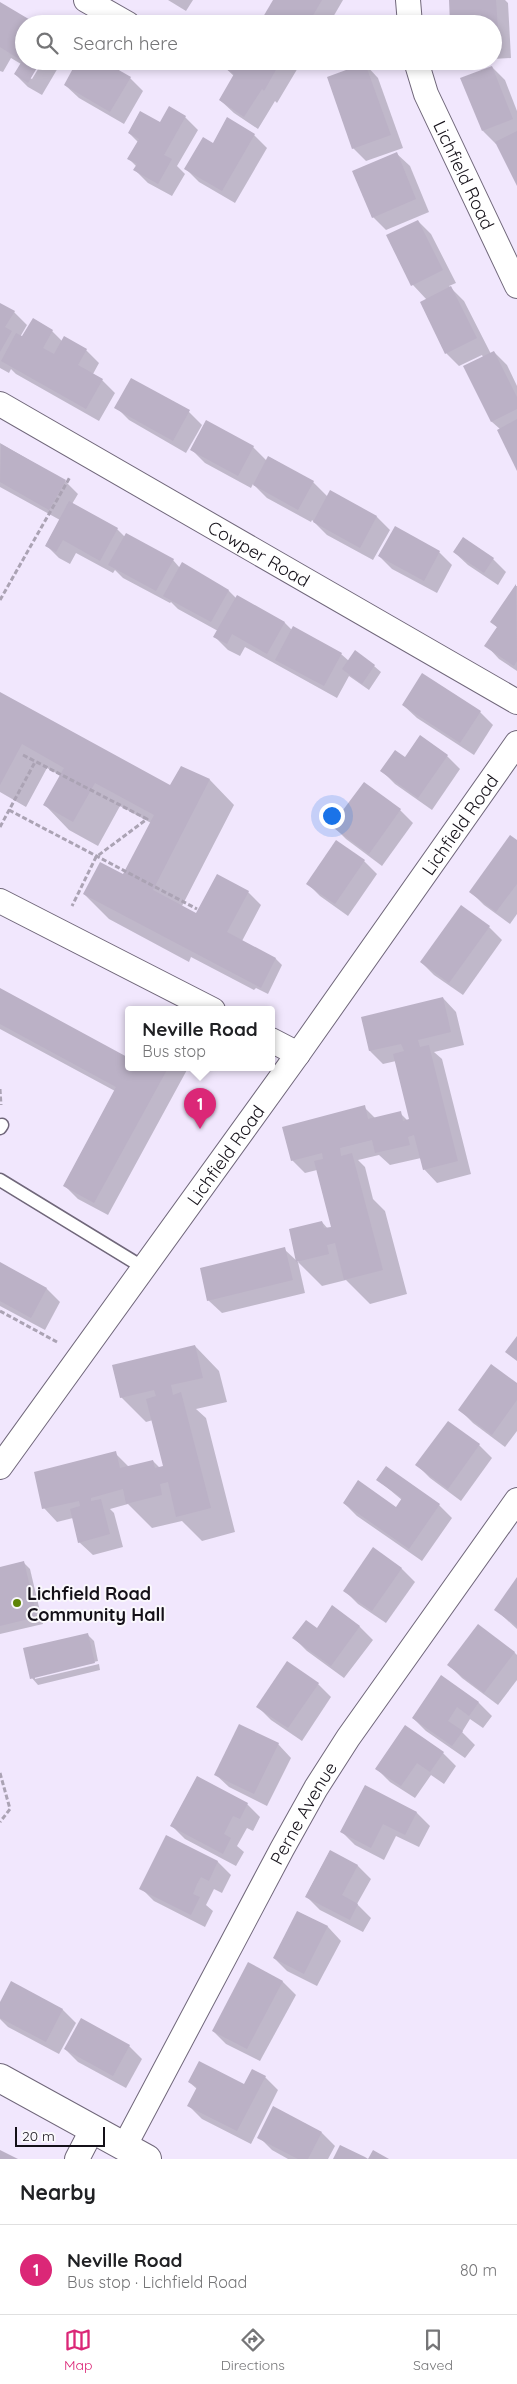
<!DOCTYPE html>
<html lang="en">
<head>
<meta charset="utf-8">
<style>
  :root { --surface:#fff; --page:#f6f6f6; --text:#202124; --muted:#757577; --line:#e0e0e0; --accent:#db2777 }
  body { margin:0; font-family:Quicksand,sans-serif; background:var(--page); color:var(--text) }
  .scale { position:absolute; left:15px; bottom:12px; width:90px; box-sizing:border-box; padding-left:5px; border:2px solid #141018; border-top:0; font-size:14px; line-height:18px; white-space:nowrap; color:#141018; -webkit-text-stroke:4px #faf8fc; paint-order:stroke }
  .you { position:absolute; left:331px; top:815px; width:18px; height:18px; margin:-12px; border:4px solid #fff; border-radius:50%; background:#1a73e8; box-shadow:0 0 0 8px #1a73e833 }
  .badge { display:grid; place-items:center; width:32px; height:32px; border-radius:50%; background:var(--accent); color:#fff; font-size:16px; font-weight:700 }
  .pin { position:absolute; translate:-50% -41px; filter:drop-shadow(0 1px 2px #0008) }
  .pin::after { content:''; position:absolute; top:26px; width:18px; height:15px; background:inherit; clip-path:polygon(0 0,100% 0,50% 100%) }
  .popup { position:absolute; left:125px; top:1006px; width:150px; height:65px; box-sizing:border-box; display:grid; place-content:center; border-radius:5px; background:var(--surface); filter:drop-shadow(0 1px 4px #0005); font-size:16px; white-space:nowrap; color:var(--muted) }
  .popup b { font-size:19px; color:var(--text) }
  .popup::after { content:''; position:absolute; left:50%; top:100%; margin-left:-10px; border:10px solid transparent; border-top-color:var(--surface) }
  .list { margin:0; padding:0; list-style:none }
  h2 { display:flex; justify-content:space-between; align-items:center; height:65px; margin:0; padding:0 20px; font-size:21px }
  h2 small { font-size:16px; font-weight:400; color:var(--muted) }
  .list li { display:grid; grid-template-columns:32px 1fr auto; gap:15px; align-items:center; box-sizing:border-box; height:90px; padding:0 20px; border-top:1px solid var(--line) }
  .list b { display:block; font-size:19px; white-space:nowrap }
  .list p { margin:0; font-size:16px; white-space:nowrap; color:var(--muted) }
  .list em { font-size:16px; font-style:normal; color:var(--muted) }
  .icon { flex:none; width:28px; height:28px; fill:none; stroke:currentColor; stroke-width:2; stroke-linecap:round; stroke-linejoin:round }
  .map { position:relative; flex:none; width:517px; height:2159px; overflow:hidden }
  .search { position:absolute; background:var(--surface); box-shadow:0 2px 8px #0003; left:15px; right:15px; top:15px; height:55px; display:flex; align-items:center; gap:12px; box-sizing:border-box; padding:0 18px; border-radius:28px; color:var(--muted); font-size:19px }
  .sheet { height:155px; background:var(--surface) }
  nav { display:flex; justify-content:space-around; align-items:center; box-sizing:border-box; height:70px; border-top:1px solid var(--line); background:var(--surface); font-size:14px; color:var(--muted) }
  nav a { display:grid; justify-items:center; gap:2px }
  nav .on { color:var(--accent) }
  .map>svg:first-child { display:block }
  .shadow { fill:#0003 }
  .building { fill:#bbb1c6 }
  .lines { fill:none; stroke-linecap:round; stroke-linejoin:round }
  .service-casing { stroke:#70677a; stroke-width:15 }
  .minor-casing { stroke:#70677a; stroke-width:26 }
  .primary-casing { stroke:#70677a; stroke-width:30 }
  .path { stroke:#aba3b4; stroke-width:3; stroke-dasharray:5 2.5; stroke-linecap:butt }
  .service { stroke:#fff; stroke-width:12 }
  .minor { stroke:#fff; stroke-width:24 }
  .primary { stroke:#fff; stroke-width:28 }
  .poi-dot { fill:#5e8406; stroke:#faf8fc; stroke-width:2 }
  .labels { text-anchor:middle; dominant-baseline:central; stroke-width:4; stroke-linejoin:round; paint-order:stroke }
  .street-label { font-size:18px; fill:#141018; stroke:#faf8fc }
  .poi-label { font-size:18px; font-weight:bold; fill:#141018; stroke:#faf8fc; text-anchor:start }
</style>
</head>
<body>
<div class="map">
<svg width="517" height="2159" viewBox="0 0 517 2159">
  <rect width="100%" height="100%" fill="#f1e7fd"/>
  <g class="shadow">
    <polygon points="168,0 193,0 186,11"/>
    <polygon points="275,0 343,0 329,24 272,24 265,17"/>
    <polygon points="450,0 505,0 508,3 511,58 493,59 493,24"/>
    <polygon points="0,4 24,24 24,61 30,78 32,79 43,61 62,61 42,95 28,87 15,74 21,64 11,58 3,72 0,71"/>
    <polygon points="226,61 302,61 277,103 275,101 258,129 234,113 220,100 234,76 223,66"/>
    <polygon points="365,64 378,78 403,148 366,161 353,148"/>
    <polygon points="492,67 505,80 517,111 517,183 498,143 496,144 483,131"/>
    <polygon points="130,78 143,91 124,124 79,98 65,85"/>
    <polygon points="185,117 198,130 177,166 185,174 172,196 148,183 135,170 137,167 129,159 138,142 129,133"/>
    <polygon points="254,135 267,148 235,203 199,182 186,169 213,145"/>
    <polygon points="396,153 410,166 429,212 386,230 373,217"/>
    <polygon points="418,221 431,234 456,283 449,286 464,301 491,354 494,352 507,365 517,386 517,468 500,429 492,422 465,367 483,357 482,355 459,366 446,353 427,300 413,285"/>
    <polygon points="0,304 14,312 27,325 20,337 52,331 63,342 86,350 99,363 93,374 102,380 115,393 99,421 16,374 11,369 9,373 0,368"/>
    <polygon points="116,407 189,412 202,425 186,453 129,420"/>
    <polygon points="0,443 65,481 78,494 72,504 117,529 125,537 173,560 180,568 229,591 236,598 285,623 292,630 341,654 349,661 374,666 381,672 369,690 349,676 337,698 245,647 240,656 228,650 215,637 218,631 178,609 171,602 170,603 123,578 115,570 113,573 76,553 70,564 59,558 46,545 60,520 0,487"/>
    <polygon points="253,447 267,461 269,457 313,482 328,497 331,492 377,517 390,530 373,560 327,535 312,520 311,522 267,498 253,484 251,488 205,463 192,450"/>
    <polygon points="439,552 452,565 437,593 392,569 379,556"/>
    <polygon points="454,552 493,559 506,572 498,585 468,565"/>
    <polygon points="516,586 517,586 517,671 499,659 486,645 498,628 492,622"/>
    <polygon points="0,694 171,787 181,768 210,780 234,805 182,906 197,915 248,892 261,905 242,941 276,959 282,965 268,994 256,988 254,990 191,957 189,962 109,919 84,894 123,876 151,823 120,806 98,846 69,830 45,805 61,776 47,768 26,807 0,792"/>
    <polygon points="403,705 480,712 493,725 474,755 417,718"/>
    <polygon points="447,756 460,769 432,810 395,784 382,771 405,759"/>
    <polygon points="364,783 400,810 413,823 382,866 346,839 333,826"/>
    <polygon points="517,841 517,914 510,924 484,905 471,892"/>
    <polygon points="364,861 377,874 348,916 320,896 307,883"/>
    <polygon points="489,927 502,940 463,995 434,975 421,962"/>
    <polygon points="0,989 129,1068 188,1068 108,1215 78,1199 65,1186 115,1091 0,1029"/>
    <polygon points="443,998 456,1012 464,1045 434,1052 442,1059 471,1174 437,1183 424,1169 421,1158 390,1165 379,1155 358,1160 365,1167 373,1199 385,1211 407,1294 370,1304 346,1280 322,1286 298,1262 322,1222 328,1229 333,1228 317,1170 305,1173 292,1160 364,1107 376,1119 400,1113 408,1121 411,1120 396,1061 383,1064 370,1051 363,1018"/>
    <polygon points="284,1249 298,1262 305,1293 222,1313 208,1300"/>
    <polygon points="0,1263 47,1289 60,1302 45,1330 0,1306"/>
    <polygon points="195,1346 219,1371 227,1402 196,1409 206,1418 235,1532 202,1541 182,1521 152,1528 128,1504 110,1509 114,1513 123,1547 93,1555 79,1542 73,1518 57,1522 44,1508 115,1453 129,1467 153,1461 160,1468 165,1467 153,1420 146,1422 121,1397"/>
    <polygon points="517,1384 517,1431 505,1447 473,1423 460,1410"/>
    <polygon points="448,1423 479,1445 492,1458 461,1501 430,1478 417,1465"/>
    <polygon points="378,1480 439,1505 452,1518 422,1561 357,1516 344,1503 396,1508 402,1500"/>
    <polygon points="374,1549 402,1569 415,1582 386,1623 358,1604 345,1591"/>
    <polygon points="23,1562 30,1569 43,1624 0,1634 0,1568"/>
    <polygon points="517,1580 517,1629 496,1610"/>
    <polygon points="333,1607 360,1627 373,1640 344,1678 307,1651 294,1638 317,1629"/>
    <polygon points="87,1634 94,1641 98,1661 35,1676 35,1679 99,1664 100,1670 38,1685 32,1678"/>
    <polygon points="514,1652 517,1655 517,1680 498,1705 462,1678 449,1665"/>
    <polygon points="442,1677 479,1703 492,1716 483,1728 470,1719 462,1732 475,1745 465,1758 426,1731 413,1718"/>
    <polygon points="318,1684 331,1697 302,1741 271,1720 258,1707"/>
    <polygon points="278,1744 291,1758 267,1806 229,1787 215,1774"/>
    <polygon points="443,1753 456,1766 444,1784 431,1775 415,1798 390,1782 377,1769"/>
    <polygon points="366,1787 417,1813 430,1826 419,1847 396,1836 384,1860 355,1845 342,1832"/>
    <polygon points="247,1804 260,1817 253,1831 247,1828 237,1846 244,1852 236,1866 185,1839 172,1826"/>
    <polygon points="167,1836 218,1862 231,1875 222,1893 214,1889 206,1905 213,1911 205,1927 154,1901 141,1888"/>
    <polygon points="330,1851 358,1866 371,1879 357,1904 371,1918 363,1932 320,1910 306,1896"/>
    <polygon points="298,1912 328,1927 341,1941 317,1986 287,1971 274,1958"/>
    <polygon points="248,1964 283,1982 296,1995 260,2061 226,2044 213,2031"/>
    <polygon points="11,1983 63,2010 76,2023 59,2054 8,2027 0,2019 0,2004"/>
    <polygon points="129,2046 142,2059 126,2088 78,2062 65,2049"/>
    <polygon points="265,2077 278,2090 251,2144 202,2119 189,2106 197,2089 189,2082 245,2086"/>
    <polygon points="322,2133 335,2146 328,2159 288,2159 272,2150 259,2137"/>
  </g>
  <g class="building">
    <polygon points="273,0 322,0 308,24 274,24 263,17"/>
    <polygon points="449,0 496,0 499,45 493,46 493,24 450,24"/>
    <polygon points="0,2 37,24 24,24 24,61 41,61 28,83 14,74 22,61 0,47"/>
    <polygon points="77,61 103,61 131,77 110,112 64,85"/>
    <polygon points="225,61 281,61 264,91 262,89 244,117 219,100 234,74 222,66"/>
    <polygon points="365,63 391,135 352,149 327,77"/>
    <polygon points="492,66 513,119 482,131 460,78"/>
    <polygon points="169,106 186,116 164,155 172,159 158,184 133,170 137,164 127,159 139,139 128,133 140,111 160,122"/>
    <polygon points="227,117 255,134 222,191 184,169 203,137 213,143"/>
    <polygon points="517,131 517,186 495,142"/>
    <polygon points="397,152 416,199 372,218 352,171"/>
    <polygon points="418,220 443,270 411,286 386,235"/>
    <polygon points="451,286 477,338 445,354 420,302"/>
    <polygon points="0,303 15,311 5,327 12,331 0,352"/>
    <polygon points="33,318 53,330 43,348 54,354 64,336 87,349 78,365 103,379 86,409 1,361 16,333 22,336"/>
    <polygon points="494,351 517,397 517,409 491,422 463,366"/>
    <polygon points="131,378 190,410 173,441 114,408"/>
    <polygon points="517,419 517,471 497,430"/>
    <polygon points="206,420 254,446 238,476 190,450"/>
    <polygon points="1,444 66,480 49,510 0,482"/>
    <polygon points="268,456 314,481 298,510 253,485"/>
    <polygon points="330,490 377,516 360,548 313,522"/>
    <polygon points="69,501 118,528 100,561 63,540 56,552 45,546"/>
    <polygon points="395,526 440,551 424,581 378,556"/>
    <polygon points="126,533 174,559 156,591 108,565"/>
    <polygon points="463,537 494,558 484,573 453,552"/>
    <polygon points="182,562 229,590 211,622 163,596"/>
    <polygon points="516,584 517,661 514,666 484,646 497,627 490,622"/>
    <polygon points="237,595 285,622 267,654 232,634 227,644 213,637"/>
    <polygon points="293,626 342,653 324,686 275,660"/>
    <polygon points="355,650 375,665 362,684 342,669"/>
    <polygon points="422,673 481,711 460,743 402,705"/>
    <polygon points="0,692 170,785 181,766 210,779 153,890 196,913 217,874 249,891 227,932 276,958 261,988 83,894 100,862 123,874 154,815 95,783 73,822 43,805 64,768 22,744 0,785"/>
    <polygon points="420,735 448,755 418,798 380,771 395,750 405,757"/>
    <polygon points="364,782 401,809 369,854 331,826"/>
    <polygon points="510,835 517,840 517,884 496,912 469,892"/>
    <polygon points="336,840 365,860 335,904 306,884"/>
    <polygon points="461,905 490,926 449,983 420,962"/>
    <polygon points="0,988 129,1058 129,1068 168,1068 94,1203 63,1186 116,1087 0,1024"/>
    <polygon points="443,997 451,1032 418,1040 420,1047 429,1045 458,1161 423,1170 414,1135 408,1137 410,1145 375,1153 372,1140 340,1148 341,1156 352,1153 383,1270 344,1280 335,1243 327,1245 329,1254 296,1262 289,1229 322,1221 324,1228 331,1227 314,1161 323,1159 322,1153 291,1161 282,1127 365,1105 368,1119 401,1111 403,1121 409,1119 393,1054 404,1051 401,1044 369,1051 361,1017"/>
    <polygon points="285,1247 293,1280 207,1301 200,1268"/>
    <polygon points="0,1262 47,1288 31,1318 0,1301"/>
    <polygon points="517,1336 517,1361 505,1352"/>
    <polygon points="195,1345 203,1378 171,1385 173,1395 181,1392 211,1508 176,1517 168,1482 160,1484 162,1495 126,1504 123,1489 91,1498 91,1501 101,1499 110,1534 78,1543 70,1509 80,1506 79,1501 42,1509 34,1472 116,1451 120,1468 153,1460 155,1468 163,1466 146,1399 156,1396 154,1390 120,1398 112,1365"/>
    <polygon points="491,1364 517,1383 517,1400 492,1435 458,1410"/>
    <polygon points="448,1421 480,1444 448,1489 415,1465"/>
    <polygon points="386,1466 440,1504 409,1549 343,1503 358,1480 396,1507 402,1498 376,1480"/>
    <polygon points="373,1547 402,1568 372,1611 343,1591"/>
    <polygon points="24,1561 37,1617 0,1626 0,1567"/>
    <polygon points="517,1577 517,1626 494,1610"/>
    <polygon points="332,1605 360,1626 331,1666 292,1638 306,1620 317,1628"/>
    <polygon points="478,1624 515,1652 484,1693 447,1665"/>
    <polygon points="88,1633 95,1663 30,1679 23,1648"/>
    <polygon points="287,1661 319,1683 288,1728 256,1707"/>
    <polygon points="441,1675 479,1702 469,1716 457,1707 448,1721 463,1731 452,1746 412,1718"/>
    <polygon points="239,1724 279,1743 254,1794 214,1775"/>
    <polygon points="405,1725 444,1752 430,1772 417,1763 401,1786 375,1769"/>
    <polygon points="197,1776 248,1803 240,1819 233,1816 224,1834 231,1838 223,1854 170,1826"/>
    <polygon points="365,1785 417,1812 405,1835 383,1824 371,1848 340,1832"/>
    <polygon points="166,1835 218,1861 209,1881 201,1877 197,1884 193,1894 200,1897 191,1915 139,1889"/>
    <polygon points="330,1850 358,1865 342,1895 358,1904 350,1920 305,1897"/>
    <polygon points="297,1911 328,1926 304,1974 273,1958"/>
    <polygon points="248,1962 283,1981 247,2049 212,2031"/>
    <polygon points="11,1981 63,2009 46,2042 0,2018 0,2002"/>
    <polygon points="81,2018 130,2045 113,2076 64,2049"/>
    <polygon points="199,2061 244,2084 252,2069 266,2076 237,2131 187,2106 197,2087 188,2082"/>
    <polygon points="273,2106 322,2132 308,2159 298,2159 257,2138"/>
    <polygon points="340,2145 365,2157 368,2159 333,2159"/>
    <polygon points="0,2150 18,2159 0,2159"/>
    <polygon points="373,2150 389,2159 368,2159"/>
  </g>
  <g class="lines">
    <defs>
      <g id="service">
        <polyline points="0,1128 2,1125"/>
        <polyline points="0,1180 144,1268"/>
      </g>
      <g id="minor">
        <polyline points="86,0 128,24"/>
        <polyline points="408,0 410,24"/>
        <path id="s1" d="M416,61L426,94L517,286"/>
        <path id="s2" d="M0,404L517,702"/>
        <polyline points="0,901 213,1010"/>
        <polyline points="271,1040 298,1054"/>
        <path id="s3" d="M0,1467L298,1054L517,743"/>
        <path id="s4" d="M124,2147L282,1849L316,1788L348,1738L517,1500"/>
        <polyline points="77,2159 92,2130"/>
      </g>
      <polyline id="primary" points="0,2078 147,2159"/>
    </defs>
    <use href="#service" class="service-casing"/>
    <use href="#minor" class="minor-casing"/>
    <use href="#primary" class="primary-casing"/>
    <g class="path">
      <polyline points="0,600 70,477"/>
      <polyline points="23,755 147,819 96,857 72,906"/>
      <polyline points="9,810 197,909"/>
      <polyline points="0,827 35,762"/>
      <polyline points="0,1089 1,1105"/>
      <polyline points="0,1311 57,1342"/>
      <polyline points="0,1773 10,1809 0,1822"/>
    </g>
    <use href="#service" class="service"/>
    <use href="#minor" class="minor"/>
    <use href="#primary" class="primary"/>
  </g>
  <circle class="poi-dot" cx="17" cy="1603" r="5"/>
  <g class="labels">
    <g class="street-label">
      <text stroke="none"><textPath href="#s1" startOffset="124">Lichfield Road</textPath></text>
      <text stroke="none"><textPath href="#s2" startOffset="299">Cowper Road</textPath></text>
      <text stroke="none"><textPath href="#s3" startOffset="790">Lichfield Road</textPath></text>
      <text stroke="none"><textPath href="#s3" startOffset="385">Lichfield Road</textPath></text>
      <text stroke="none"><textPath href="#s4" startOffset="379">Perne Avenue</textPath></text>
    </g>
    <g class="poi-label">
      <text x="27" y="1593">Lichfield Road<tspan x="27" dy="21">Community Hall</tspan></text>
    </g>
  </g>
</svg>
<div class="scale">20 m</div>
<div class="you"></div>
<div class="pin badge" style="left:200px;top:1129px">1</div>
<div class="popup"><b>Neville Road</b>Bus stop</div>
<div class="search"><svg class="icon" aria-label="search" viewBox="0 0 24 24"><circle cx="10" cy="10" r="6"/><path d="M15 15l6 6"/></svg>Search here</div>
</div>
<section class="sheet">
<h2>Nearby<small></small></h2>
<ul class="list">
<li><span class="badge">1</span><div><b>Neville Road</b><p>Bus stop · Lichfield Road</p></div><em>80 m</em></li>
</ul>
</section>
<nav>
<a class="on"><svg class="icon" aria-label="map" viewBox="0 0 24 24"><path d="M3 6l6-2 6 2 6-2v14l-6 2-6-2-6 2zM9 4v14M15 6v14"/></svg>Map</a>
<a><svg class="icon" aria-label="directions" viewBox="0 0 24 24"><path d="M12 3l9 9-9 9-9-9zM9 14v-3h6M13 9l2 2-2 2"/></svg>Directions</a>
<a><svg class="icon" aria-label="saved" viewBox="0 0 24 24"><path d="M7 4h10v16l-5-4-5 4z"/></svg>Saved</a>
</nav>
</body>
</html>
